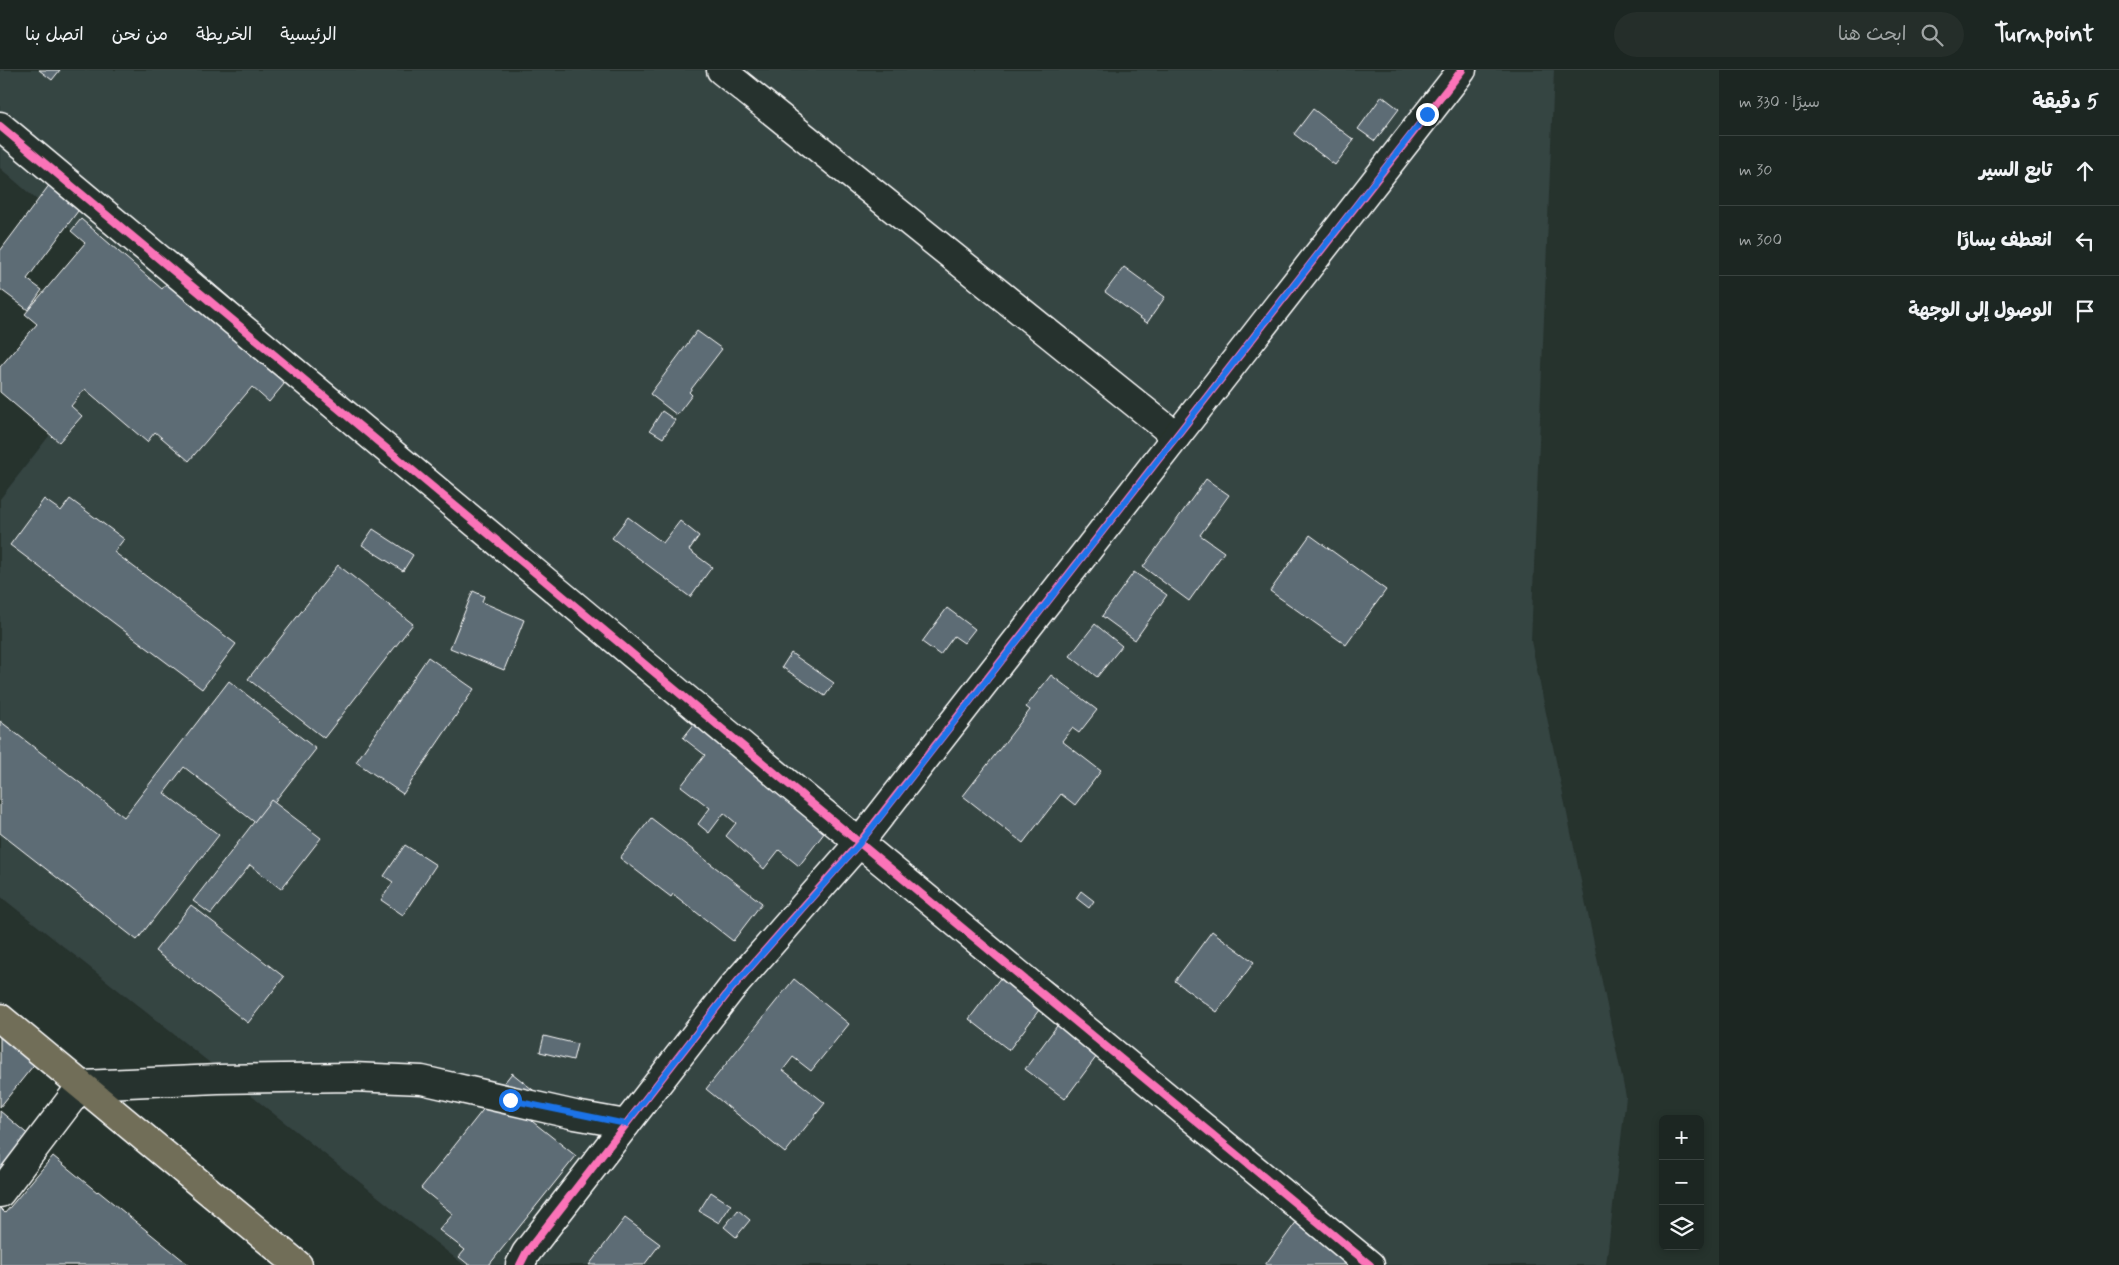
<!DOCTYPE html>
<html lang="ar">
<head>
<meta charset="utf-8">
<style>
  :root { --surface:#1c2622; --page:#252e2a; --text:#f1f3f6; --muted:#a0a5a5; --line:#3a4340 }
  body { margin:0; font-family:Mynerve,"Playpen Sans Arabic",sans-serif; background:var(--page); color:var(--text); direction:rtl }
  .controls { position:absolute; right:15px; bottom:15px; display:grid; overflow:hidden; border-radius:8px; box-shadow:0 2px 8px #0003 }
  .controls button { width:45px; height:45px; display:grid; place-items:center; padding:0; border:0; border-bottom:1px solid var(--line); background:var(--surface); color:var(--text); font:25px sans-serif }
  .stop { position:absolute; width:15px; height:15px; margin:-11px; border:4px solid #1a73e8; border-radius:50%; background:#fff }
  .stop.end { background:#1a73e8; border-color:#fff; box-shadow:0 1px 5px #0008 }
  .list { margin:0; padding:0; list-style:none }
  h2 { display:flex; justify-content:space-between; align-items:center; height:65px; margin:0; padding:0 20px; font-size:21px }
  h2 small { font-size:16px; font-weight:400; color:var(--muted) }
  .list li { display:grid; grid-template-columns:32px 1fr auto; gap:15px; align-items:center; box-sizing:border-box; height:70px; padding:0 20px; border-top:1px solid var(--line) }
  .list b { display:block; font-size:19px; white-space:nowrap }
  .list em { font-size:16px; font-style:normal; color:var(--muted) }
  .icon { flex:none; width:28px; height:28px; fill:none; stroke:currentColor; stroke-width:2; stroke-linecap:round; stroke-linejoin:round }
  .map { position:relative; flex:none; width:1719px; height:1195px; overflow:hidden; direction:ltr }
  header { display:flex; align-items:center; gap:30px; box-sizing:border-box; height:70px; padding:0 25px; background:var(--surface); border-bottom:1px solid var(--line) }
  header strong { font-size:24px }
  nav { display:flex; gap:28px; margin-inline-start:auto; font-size:18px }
  .search { width:350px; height:45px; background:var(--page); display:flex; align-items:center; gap:12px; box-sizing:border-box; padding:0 18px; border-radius:28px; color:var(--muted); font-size:19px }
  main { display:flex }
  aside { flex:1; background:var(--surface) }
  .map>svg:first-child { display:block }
  .built { fill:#364443 }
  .building { fill:#5d6c75; stroke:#fff }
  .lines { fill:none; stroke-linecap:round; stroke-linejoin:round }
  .minor-casing { stroke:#fff; stroke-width:31 }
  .primary-casing { stroke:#fff; stroke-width:31 }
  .minor { stroke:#26332d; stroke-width:28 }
  .primary { stroke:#716e59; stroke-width:28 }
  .cycleway-casing { stroke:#26332d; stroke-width:11 }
  .cycleway { stroke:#fb73b8; stroke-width:8 }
  .route { stroke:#1a73e8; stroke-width:6 }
</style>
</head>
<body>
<header>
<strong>Turnpoint</strong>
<div class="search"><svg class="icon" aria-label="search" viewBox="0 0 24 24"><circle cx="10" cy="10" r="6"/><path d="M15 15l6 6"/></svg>ابحث هنا</div>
<nav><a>الرئيسية</a><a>الخريطة</a><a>من نحن</a><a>اتصل بنا</a></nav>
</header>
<main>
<aside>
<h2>5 دقيقة<small>سيرًا · 330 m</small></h2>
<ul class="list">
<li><svg class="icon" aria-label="ahead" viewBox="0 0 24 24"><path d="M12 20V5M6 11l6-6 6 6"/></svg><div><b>تابع السير</b></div><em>30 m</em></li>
<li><svg class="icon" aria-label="left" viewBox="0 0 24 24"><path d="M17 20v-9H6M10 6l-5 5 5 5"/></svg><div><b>انعطف يسارًا</b></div><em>300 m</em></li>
<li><svg class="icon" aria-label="arrive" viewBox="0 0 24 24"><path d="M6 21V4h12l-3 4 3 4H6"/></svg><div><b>الوصول إلى الوجهة</b></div></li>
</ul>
</aside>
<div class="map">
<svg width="1719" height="1195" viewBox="0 0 1719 1195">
  <rect width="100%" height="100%" fill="#26332d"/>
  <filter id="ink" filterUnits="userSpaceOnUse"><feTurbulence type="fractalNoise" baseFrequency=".02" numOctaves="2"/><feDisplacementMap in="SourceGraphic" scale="10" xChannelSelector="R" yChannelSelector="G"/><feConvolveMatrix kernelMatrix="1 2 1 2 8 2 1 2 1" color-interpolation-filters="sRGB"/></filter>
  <g filter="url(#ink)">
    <polygon class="built" points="0,0 1554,0 1531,571 1626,1027 1606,1195 464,1195 0,826 0,429 154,231 0,98"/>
    <g class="building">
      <polygon points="39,0 60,0 52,10"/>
      <polygon points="1382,26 1399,39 1375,71 1358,59"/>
      <polygon points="1313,39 1354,70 1335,95 1294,64"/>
      <polygon points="50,114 81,137 27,209 42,220 28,240 0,219 0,181"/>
      <polygon points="81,149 162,219 186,190 246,242 238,252 295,301 269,332 252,317 189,391 155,362 147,372 85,319 71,336 82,346 59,372 0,322 0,297 37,254 25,244 85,173 71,161"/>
      <polygon points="1124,197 1165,227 1147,253 1105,222"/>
      <polygon points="697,261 722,279 689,322 692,325 677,345 650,324"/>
      <polygon points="662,341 675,350 663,368 650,360"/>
      <polygon points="1206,409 1229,425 1200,465 1224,482 1189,531 1143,497"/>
      <polygon points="44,429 61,441 70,429 124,469 114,482 236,574 202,619 10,475"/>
      <polygon points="628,447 663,473 680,451 699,466 689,480 712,497 690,527 612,468"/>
      <polygon points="373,459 413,485 403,501 362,475"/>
      <polygon points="1310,465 1386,520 1346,575 1270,521"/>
      <polygon points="338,495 413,554 324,668 248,609"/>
      <polygon points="1134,502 1167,525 1135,570 1102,546"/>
      <polygon points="473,521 484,526 482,532 524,550 504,600 450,578"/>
      <polygon points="947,538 975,559 964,573 954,566 940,585 922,572"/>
      <polygon points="1095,554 1122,576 1097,607 1070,586"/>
      <polygon points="791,583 834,613 825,626 782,597"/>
      <polygon points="428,587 474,619 403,724 356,692"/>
      <polygon points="1051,605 1097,640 1079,663 1072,658 1062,671 1101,701 1075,735 1061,724 1023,773 963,726 1030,640 1026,637"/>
      <polygon points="229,611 316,679 257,754 184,697 164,723 219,765 137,870 0,763 0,651 124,747"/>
      <polygon points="707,638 841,741 799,796 779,780 764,799 726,766 736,753 724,743 709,763 698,754 710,738 681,716 705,685 683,668"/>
      <polygon points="271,730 321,768 281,819 250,795 211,844 193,831"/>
      <polygon points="651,748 762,833 733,871 673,824 671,827 620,788"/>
      <polygon points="405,775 436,795 403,845 381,830 393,812 384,806"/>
      <polygon points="1081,821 1094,831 1089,838 1076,828"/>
      <polygon points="191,835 284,907 248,953 155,881"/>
      <polygon points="1212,861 1254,892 1217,942 1175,911"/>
      <polygon points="1017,886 1057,916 1009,980 969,949"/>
      <polygon points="794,909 849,954 811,1001 793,987 783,1000 825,1033 785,1083 706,1019"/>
      <polygon points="1074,933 1114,963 1065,1029 1025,999"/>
      <polygon points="0,961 37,991 0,1037"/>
      <polygon points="544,966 577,974 573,990 540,982"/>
      <polygon points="512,1003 538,1024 523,1044 576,1086 489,1195 469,1195 459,1187 465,1180 439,1160 453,1144 421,1118"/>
      <polygon points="0,1041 38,1073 0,1119"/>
      <polygon points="53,1086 97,1122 98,1121 189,1195 0,1195 0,1138 5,1143"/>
      <polygon points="711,1122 731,1135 719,1153 699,1141"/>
      <polygon points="738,1140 750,1150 736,1167 724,1157"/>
      <polygon points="1302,1144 1360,1195 1265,1195"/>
      <polygon points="625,1148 660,1174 644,1195 589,1195"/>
    </g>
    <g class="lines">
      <defs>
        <g id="minor">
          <polyline points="721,0 1176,366"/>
          <polyline points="0,56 763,693 1370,1195"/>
          <polyline points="0,1123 82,1015 218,1009 353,1007 422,1010 575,1045 626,1054"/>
          <polyline points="520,1195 526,1183 731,919 859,773 1462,0"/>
        </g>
        <polyline id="primary" points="0,948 298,1195"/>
      </defs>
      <use href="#minor" class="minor-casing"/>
      <use href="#primary" class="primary-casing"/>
      <use href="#minor" class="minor"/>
      <use href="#primary" class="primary"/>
      <defs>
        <g id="cycleway">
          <polyline points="0,56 763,693 1370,1195"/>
          <polyline points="520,1195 526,1183 731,919 859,773 1462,0"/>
        </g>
      </defs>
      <use href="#cycleway" class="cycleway-casing"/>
      <use href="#cycleway" class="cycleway"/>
    </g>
  </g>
  <g class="lines" filter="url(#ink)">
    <polyline class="route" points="510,1030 626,1054 731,919 860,773 1427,44"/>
  </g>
</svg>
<div class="controls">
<button>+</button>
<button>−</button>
<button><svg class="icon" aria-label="layers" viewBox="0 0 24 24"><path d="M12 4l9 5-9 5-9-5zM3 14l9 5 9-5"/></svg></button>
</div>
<div class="stop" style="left:510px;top:1030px"></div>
<div class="stop end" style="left:1427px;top:44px"></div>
</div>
</main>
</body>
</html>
